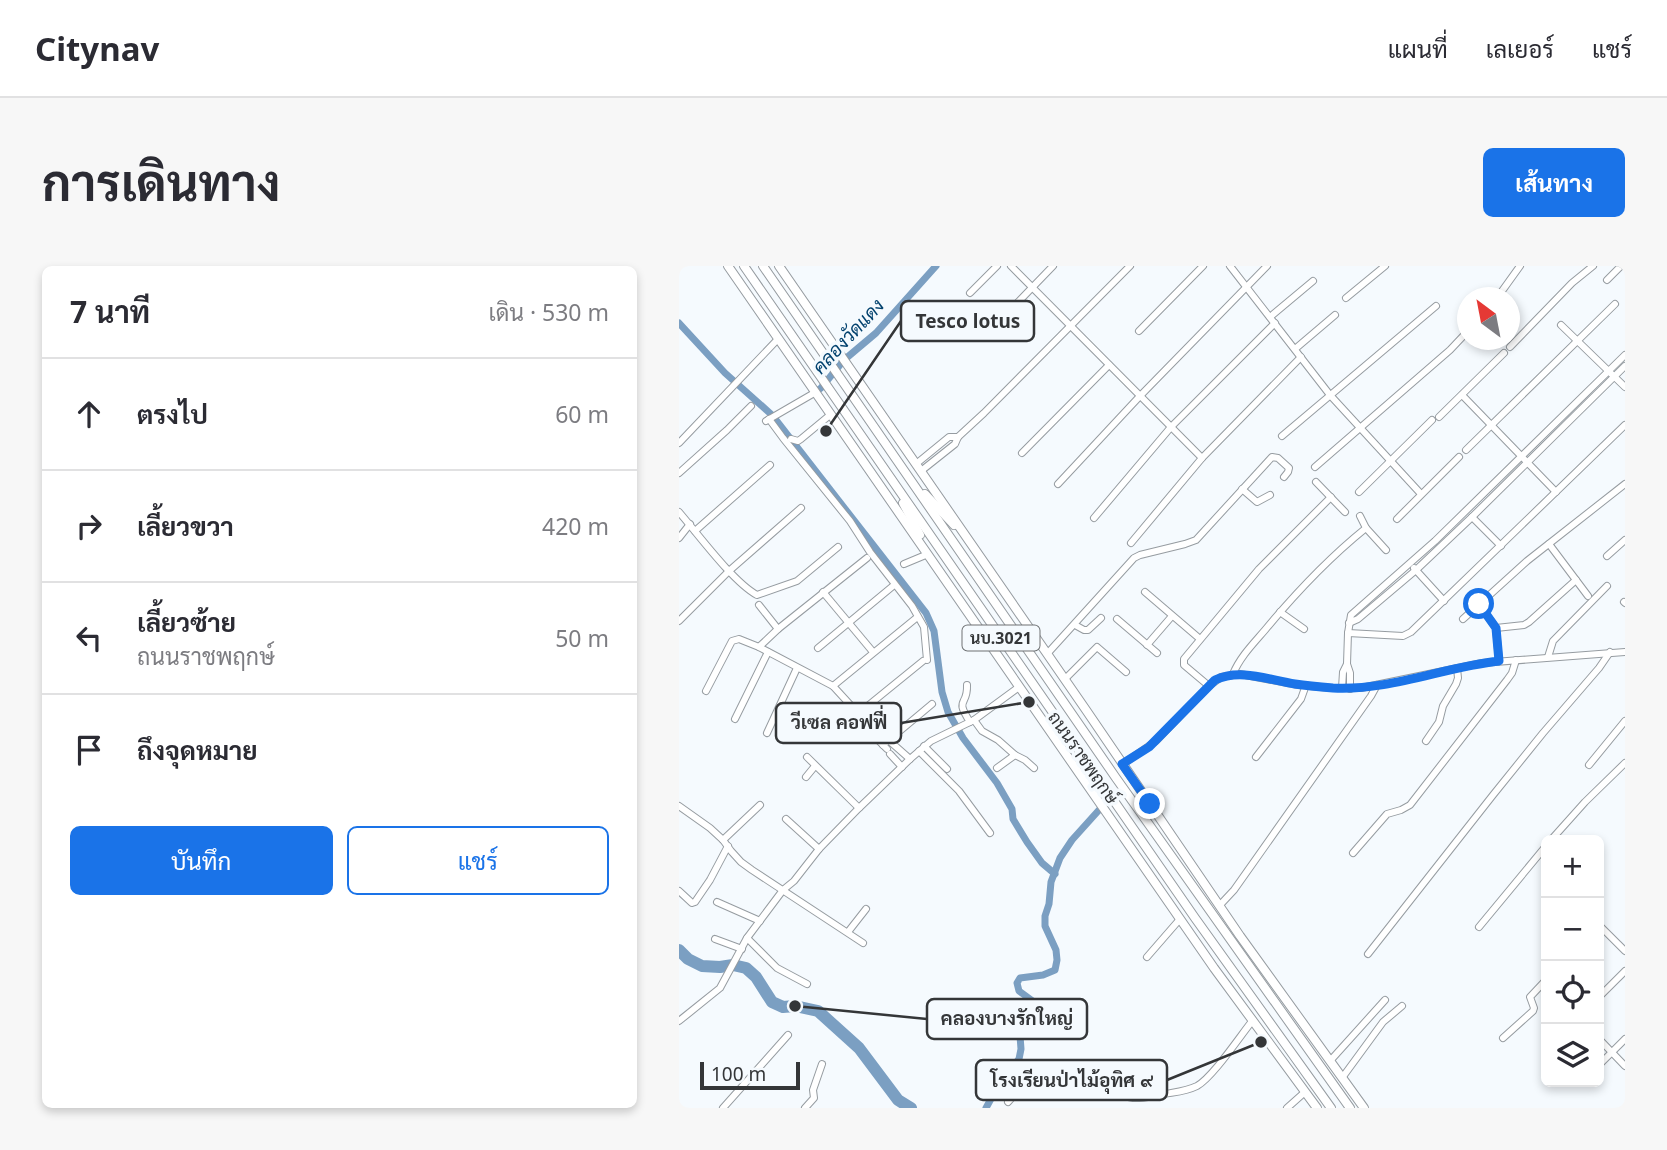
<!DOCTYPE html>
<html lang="th">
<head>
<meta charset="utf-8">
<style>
  :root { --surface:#fff; --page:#f7f7f7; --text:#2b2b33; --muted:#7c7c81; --line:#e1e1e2; --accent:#1a73e8 }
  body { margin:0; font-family:"Noto Sans",Sarabun,sans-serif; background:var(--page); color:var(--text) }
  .controls { position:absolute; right:21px; bottom:21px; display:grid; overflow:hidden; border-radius:10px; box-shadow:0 4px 10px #0003 }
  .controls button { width:63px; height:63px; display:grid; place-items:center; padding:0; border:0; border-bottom:2px solid var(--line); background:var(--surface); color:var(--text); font:35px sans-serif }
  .compass { position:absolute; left:778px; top:21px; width:63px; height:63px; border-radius:50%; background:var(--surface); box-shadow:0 4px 10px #0003; rotate:328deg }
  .scale { position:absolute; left:21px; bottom:18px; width:100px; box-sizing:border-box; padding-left:7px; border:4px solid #343638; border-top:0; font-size:19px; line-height:24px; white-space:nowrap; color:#343638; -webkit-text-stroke:5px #f5fafe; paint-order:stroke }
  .stop { position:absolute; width:21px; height:21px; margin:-16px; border:5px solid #1a73e8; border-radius:50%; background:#fff }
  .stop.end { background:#1a73e8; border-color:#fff; box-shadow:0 2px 7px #0008 }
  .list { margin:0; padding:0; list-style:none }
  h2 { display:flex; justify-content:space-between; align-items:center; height:91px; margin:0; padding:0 28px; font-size:30px }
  h2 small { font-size:23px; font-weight:400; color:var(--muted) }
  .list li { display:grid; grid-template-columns:46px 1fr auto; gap:21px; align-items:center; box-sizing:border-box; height:112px; padding:0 28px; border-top:2px solid var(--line) }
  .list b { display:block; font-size:26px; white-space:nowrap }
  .list p { margin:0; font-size:23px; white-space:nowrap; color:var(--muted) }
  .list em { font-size:23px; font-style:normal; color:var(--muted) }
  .actions { display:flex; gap:14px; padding:21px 28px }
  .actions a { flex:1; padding:16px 0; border:2px solid var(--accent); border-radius:10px; text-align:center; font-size:24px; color:var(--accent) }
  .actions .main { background:var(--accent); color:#fff }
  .icon { flex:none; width:38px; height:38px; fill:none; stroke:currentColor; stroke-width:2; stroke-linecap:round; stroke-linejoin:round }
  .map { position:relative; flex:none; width:946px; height:842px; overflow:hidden; border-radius:10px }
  header { display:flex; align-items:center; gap:42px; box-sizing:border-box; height:98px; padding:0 35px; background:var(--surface); border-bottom:2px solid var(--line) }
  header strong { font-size:33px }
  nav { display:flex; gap:38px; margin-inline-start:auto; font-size:24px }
  .intro { display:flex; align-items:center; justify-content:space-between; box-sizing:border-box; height:168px; padding:0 42px }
  h1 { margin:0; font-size:49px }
  .button { padding:18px 32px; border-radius:10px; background:var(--accent); color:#fff; font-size:24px; font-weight:700 }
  main { display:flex; gap:42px; padding:0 42px }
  aside { flex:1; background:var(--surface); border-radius:10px; box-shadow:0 4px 10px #0003 }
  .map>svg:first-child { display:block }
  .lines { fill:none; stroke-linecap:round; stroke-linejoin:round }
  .canal { stroke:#7b9fc2; stroke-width:7 }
  .river { stroke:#7b9fc2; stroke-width:12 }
  .minor-casing { stroke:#969ca1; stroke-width:8 }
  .major-casing { stroke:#969ca1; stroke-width:10 }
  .minor { stroke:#fff; stroke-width:6 }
  .major { stroke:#fff; stroke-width:8 }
  .route { stroke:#1a73e8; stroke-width:9 }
  .labels { text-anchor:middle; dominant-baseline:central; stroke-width:7; stroke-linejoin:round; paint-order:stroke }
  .shield { fill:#f5fafe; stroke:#6e7173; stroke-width:2 }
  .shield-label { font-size:16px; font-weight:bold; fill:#343638 }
  .street-label { font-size:18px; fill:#343638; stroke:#f5fafe }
  .water-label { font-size:19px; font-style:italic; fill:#03426e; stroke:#f5fafe }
  .leader { fill:none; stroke:#343638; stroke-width:2.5 }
  .callout-dot { fill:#343638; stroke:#f5fafe; stroke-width:2.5 }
  .callout { fill:#f5fafe; stroke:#343638; stroke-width:2.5 }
  .callout-label { font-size:19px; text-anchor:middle; font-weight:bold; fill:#343638 }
</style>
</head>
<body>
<header>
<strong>Citynav</strong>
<nav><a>แผนที่</a><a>เลเยอร์</a><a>แชร์</a></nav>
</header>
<div class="intro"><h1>การเดินทาง</h1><a class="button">เส้นทาง</a></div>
<main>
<aside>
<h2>7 นาที<small>เดิน · 530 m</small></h2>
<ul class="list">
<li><svg class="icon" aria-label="ahead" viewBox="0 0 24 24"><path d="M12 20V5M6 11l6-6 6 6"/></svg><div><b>ตรงไป</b></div><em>60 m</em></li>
<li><svg class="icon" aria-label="right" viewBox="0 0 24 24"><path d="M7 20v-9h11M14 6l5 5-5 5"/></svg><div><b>เลี้ยวขวา</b></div><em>420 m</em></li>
<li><svg class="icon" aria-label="left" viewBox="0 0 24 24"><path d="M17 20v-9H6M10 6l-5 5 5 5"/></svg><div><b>เลี้ยวซ้าย</b><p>ถนนราชพฤกษ์</p></div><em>50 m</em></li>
<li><svg class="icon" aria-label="arrive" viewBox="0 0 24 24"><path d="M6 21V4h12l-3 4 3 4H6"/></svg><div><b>ถึงจุดหมาย</b></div></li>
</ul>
<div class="actions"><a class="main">บันทึก</a><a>แชร์</a></div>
</aside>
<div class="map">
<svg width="946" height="842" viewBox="0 0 946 842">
  <rect width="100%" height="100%" fill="#f5fafe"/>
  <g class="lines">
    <g class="canal">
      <polyline points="0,57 46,107 93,149 247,347 255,365 263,426 269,446 284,472 318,517 333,543 334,553 348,576 363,597 376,608"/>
      <polyline points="134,128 142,122 165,94 197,67 257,0"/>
      <polyline points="307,842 319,820 340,793 342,783 341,770 355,736 340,725 338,717 341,712 364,709 376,704 378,694 377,684 366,660 366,650 370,638 372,616 381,592 393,574 420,544"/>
    </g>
    <polyline class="river" points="0,684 9,693 23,700 41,701 54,699 67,702 77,711 93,736 104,741 116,740 139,745 180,782 219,834 232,842"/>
    <defs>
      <g id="minor">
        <polyline points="332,0 523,192"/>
        <polyline points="551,0 651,129 742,228"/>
        <polyline points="928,14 942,0"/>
        <polyline points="291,27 318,0"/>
        <polyline points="667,32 706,0"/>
        <polyline points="818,32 841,0"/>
        <polyline points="591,51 634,15"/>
        <polyline points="882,59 946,121"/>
        <polyline points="315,61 374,0"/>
        <polyline points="460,65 524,0"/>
        <polyline points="831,81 893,17 914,0"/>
        <polyline points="616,83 656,49"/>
        <polyline points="783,129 877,226"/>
        <polyline points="760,151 825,87"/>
        <polyline points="90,153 104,172 171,255 191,286 233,340 245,361 248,394"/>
        <polyline points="87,155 137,126"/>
        <polyline points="603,170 757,40"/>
        <polyline points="112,173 119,175 122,173 151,149"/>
        <polyline points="0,177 99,73"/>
        <polyline points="787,184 936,38"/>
        <polyline points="343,187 430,99"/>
        <polyline points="237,198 270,171 279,171"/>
        <polyline points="636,201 771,84 788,66"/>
        <polyline points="242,205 276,178 279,171 305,147 451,0"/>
        <polyline points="0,207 48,164 72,140"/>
        <polyline points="637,216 666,246"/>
        <polyline points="379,218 461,130 588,0"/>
        <polyline points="563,223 578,236 591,229"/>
        <polyline points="680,226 753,154"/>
        <path d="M0,246C19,268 54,316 78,329L118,315L159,281"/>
        <polyline points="793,251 822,280"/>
        <polyline points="415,252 492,161 596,57"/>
        <polyline points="718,253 780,191"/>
        <polyline points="687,262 707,284"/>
        <polyline points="16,265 91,199"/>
        <polyline points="0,272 11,258"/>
        <polyline points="452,277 523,192 622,91"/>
        <polyline points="870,278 909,330"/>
        <polyline points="928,290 946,274"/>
        <polyline points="225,298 249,288"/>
        <polyline points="735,302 765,335"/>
        <polyline points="144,326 194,386"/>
        <polyline points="466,326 521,373"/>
        <polyline points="945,336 946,337"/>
        <polyline points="800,338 817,362 820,395"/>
        <polyline points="80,339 99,363"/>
        <polyline points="601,346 625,363"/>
        <polyline points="438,353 478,387"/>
        <polyline points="784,353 848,295 946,218"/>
        <polyline points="0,355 50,305 122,242"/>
        <polyline points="670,357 679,353 737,304 793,251 946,100"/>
        <polyline points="396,359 405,364 409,364 422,352"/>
        <polyline points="817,362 845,359 850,356 897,314"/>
        <polyline points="669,367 724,370 732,366 946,159"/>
        <polyline points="468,379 493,350"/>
        <polyline points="80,381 99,363 188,292"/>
        <polyline points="139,382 214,320"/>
        <polyline points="368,388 455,292 461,289 506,278 517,274 593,191 599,192 610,202 609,206 605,211"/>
        <polyline points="869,391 874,375 928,320"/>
        <polyline points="668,398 671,407 671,423"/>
        <path d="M554,408C561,391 574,378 586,364C615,329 651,291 687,262L681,250"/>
        <polyline points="386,413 418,381 447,406"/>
        <path d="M288,419C289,441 275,431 291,456"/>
        <polyline points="154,420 236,353"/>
        <polyline points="530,420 505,399 505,393 580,303 652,231"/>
        <polyline points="663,422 664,406 668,398 669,367 672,349 756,275 946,89"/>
        <polyline points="27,425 53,375 60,373 80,381 154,420 198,468 200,475 208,483"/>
        <polyline points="180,447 244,395"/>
        <polyline points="56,453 89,386"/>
        <polyline points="295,454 303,465 319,474 336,489 318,502"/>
        <polyline points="88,467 118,402"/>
        <polyline points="198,468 206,471 231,493"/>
        <polyline points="747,475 760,456 764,440 777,418 779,412 778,402"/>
        <polyline points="204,479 253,438"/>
        <polyline points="245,480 268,503"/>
        <polyline points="240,485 280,525 311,567"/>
        <polyline points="211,488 223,501"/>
        <polyline points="336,489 346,494 355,502"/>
        <polyline points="128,491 180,542"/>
        <polyline points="577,491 622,433 627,419"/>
        <polyline points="444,498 477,475 530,420 542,411 561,408 619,419 652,422 682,422 803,397 946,386"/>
        <polyline points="910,499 946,455"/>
        <polyline points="127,511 136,500"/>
        <polyline points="0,540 31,562 44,574 52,585 62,596 73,604 184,677"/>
        <polyline points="107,553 140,583"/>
        <polyline points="44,574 81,539"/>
        <polyline points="872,574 906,536 946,497"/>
        <polyline points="674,587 708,548 722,544 731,539 828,414 833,407 837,394"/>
        <polyline points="0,625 13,637 16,636 31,614 49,580"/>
        <polyline points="38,636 81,655"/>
        <polyline points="541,639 555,624 692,430 698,419"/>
        <polyline points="920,659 946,685"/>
        <polyline points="800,661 867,580"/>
        <polyline points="169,666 187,643"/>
        <polyline points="68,672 98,702 128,718"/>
        <polyline points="36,673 63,683"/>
        <polyline points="689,688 814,529 864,467 920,402 931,386"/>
        <polyline points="468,691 501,653"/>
        <polyline points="920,731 946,705"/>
        <polyline points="0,755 41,722 68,672 104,624 115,615 140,583 180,542 231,493 252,475 295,454 340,421"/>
        <polyline points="824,772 854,745 855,742 851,731 867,714"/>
        <polyline points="922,775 946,800"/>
        <polyline points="651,795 706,734"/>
        <polyline points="920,799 946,773"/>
        <polyline points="663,812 704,756 723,740"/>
        <path d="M329,836C337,827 347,817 359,813C385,805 427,829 454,832C465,833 475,829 486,828C497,826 508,825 518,820C534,811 561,770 574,754"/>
        <polyline points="44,842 109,769"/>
        <polyline points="126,842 135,832 134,824 143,798"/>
        <polyline points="608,842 626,826"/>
      </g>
      <g id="major">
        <polyline points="49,0 535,702 638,842"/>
        <polyline points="65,0 516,652 652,842"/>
        <polyline points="84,0 437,512 671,842"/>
        <polyline points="100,0 407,444 561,670 685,842"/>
        <polyline points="246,228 275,259"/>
        <polyline points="224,237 241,269"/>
      </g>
    </defs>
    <use href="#minor" class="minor-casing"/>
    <use href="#major" class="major-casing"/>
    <use href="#minor" class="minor"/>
    <use href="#major" class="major"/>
  </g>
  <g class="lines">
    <path class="route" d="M471,538L443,498L470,481L536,414C561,402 590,414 616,418C629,420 641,421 654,422C710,425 765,401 820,395L817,362L800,338"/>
  </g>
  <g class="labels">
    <rect class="shield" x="283.5" y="359.5" width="77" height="25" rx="5"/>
    <g class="shield-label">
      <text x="322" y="372">นบ.3021</text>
    </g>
    <g class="street-label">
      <text transform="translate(405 491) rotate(55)">ถนนราชพฤกษ์</text>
    </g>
    <g class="water-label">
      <text transform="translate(169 70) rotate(-47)">คลองวัดแดง</text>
    </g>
  </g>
  <path class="leader" d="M147 165L222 55M350 436L222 457M116 740L248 753M582 776L488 814"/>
  <g class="callout-dot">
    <circle cx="147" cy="165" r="7"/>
    <circle cx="350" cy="436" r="7"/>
    <circle cx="116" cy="740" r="7"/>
    <circle cx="582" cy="776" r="7"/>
  </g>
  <g class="callout">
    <rect x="222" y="35" width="133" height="40" rx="7"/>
    <rect x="97" y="437" width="125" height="40" rx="7"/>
    <rect x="248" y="733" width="160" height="40" rx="7"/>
    <rect x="297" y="794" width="191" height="40" rx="7"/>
  </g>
  <g class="callout-label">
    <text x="289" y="62">Tesco lotus</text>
    <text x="160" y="463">วีเซล คอฟฟี่</text>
    <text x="328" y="759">คลองบางรักใหญ่</text>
    <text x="393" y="821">โรงเรียนป่าไม้อุทิศ ๙</text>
  </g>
</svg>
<div class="controls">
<button>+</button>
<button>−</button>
<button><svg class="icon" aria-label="locate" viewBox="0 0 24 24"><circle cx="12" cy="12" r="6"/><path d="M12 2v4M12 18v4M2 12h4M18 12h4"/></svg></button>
<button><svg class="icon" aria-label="layers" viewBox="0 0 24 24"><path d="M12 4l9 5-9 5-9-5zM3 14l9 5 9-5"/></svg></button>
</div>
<svg class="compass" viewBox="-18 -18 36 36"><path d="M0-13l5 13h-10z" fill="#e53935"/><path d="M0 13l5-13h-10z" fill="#7c7c81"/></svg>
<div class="scale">100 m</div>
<div class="stop" style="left:800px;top:338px"></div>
<div class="stop end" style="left:471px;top:538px"></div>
</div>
</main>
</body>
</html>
